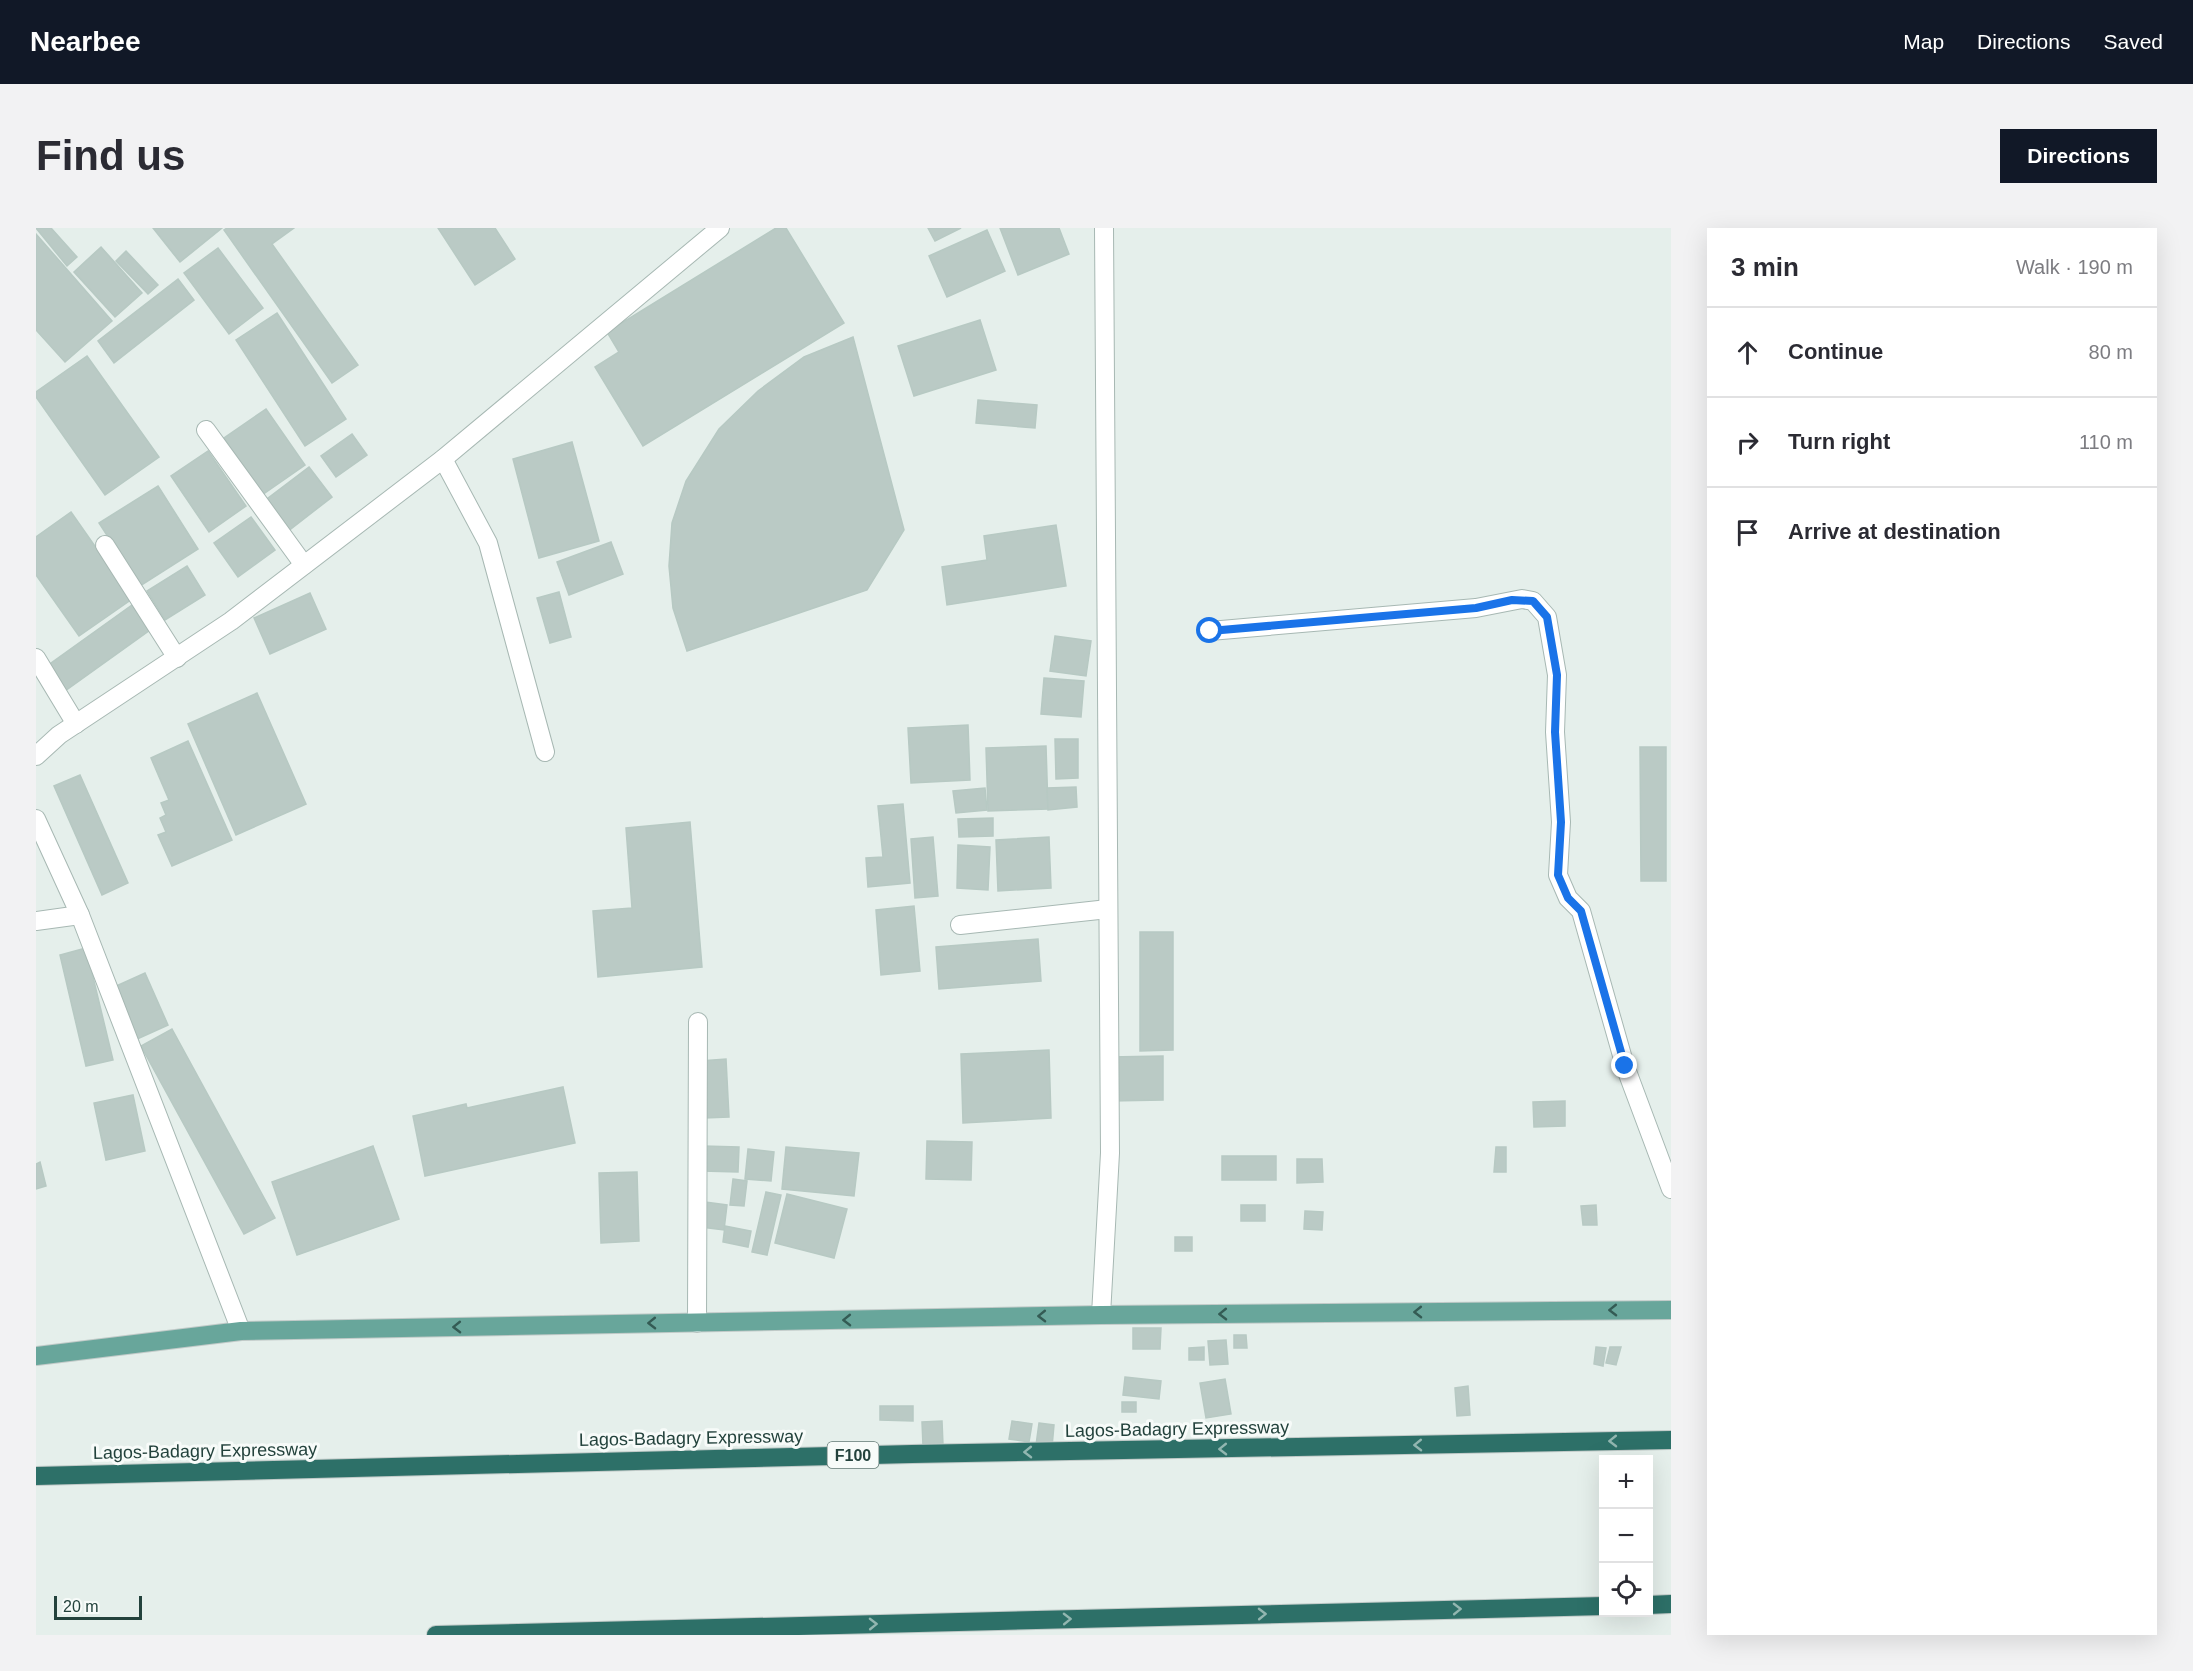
<!DOCTYPE html>
<html lang="en">
<head>
<meta charset="utf-8">
<style>
  :root { --surface:#fff; --page:#f2f2f3; --text:#2b2b33; --muted:#7c7c81; --line:#e1e1e2; --accent:#111827 }
  body { margin:0; font-family:Arial,sans-serif; background:var(--page); color:var(--text) }
  .controls { position:absolute; right:18px; bottom:18px; display:grid; overflow:hidden; border-radius:0px; box-shadow:0 6px 24px #0002 }
  .controls button { width:54px; height:54px; display:grid; place-items:center; padding:0; border:0; border-bottom:2px solid var(--line); background:var(--surface); color:var(--text); font:30px sans-serif }
  .scale { position:absolute; left:18px; bottom:15px; width:88px; box-sizing:border-box; padding-left:6px; border:3px solid #23423c; border-top:0; font-size:16px; line-height:21px; white-space:nowrap; color:#23423c; -webkit-text-stroke:4px #f7fbf9; paint-order:stroke }
  .stop { position:absolute; width:18px; height:18px; margin:-14px; border:4px solid #1a73e8; border-radius:50%; background:#fff }
  .stop.end { background:#1a73e8; border-color:#fff; box-shadow:0 2px 6px #0008 }
  .list { margin:0; padding:0; list-style:none }
  h2 { display:flex; justify-content:space-between; align-items:center; height:78px; margin:0; padding:0 24px; font-size:26px }
  h2 small { font-size:20px; font-weight:400; color:var(--muted) }
  .list li { display:grid; grid-template-columns:39px 1fr auto; gap:18px; align-items:center; box-sizing:border-box; height:90px; padding:0 24px; border-top:2px solid var(--line) }
  .list b { display:block; font-size:22px; white-space:nowrap }
  .list em { font-size:20px; font-style:normal; color:var(--muted) }
  .icon { flex:none; width:33px; height:33px; fill:none; stroke:currentColor; stroke-width:2; stroke-linecap:round; stroke-linejoin:round }
  .map { position:relative; flex:none; width:1635px; height:1407px; overflow:hidden; border-radius:0px }
  header { display:flex; align-items:center; gap:36px; box-sizing:border-box; height:84px; padding:0 30px; background:var(--accent); color:#fff }
  header strong { font-size:28px }
  nav { display:flex; gap:33px; margin-inline-start:auto; font-size:21px }
  .intro { display:flex; align-items:center; justify-content:space-between; box-sizing:border-box; height:144px; padding:0 36px }
  h1 { margin:0; font-size:42px }
  .button { padding:15px 27px; border-radius:0px; background:var(--accent); color:#fff; font-size:21px; font-weight:700 }
  main { display:flex; gap:36px; padding:0 36px }
  aside { flex:1; background:var(--surface); border-radius:0px; box-shadow:0 6px 24px #0002 }
  .map>svg:first-child { display:block }
  .building { fill:#bacac5; stroke:#b7c9c3; stroke-width:1.5 }
  .lines { fill:none; stroke-linecap:round; stroke-linejoin:round }
  .minor-casing { stroke:#a7b8b3; stroke-width:20 }
  .major-casing { stroke:#c1cac8; stroke-width:20 }
  .highway-casing { stroke:#c1cac8; stroke-width:20 }
  .minor { stroke:#fff; stroke-width:18 }
  .major { stroke:#68a69b; stroke-width:18 }
  .highway { stroke:#2d7068; stroke-width:18 }
  .oneway { stroke:#345b54 }
  .oneway2 { stroke:#92b6b0 }
  .route { stroke:#1a73e8; stroke-width:8 }
  .labels { text-anchor:middle; dominant-baseline:central; stroke-width:6; stroke-linejoin:round; paint-order:stroke }
  .shield { fill:#f7fbf9; stroke:#637a75; stroke-width:1.5 }
  .shield-label { font-size:16px; font-weight:bold; fill:#23423c }
  .street-label { font-size:18px; fill:#23423c; stroke:#f7fbf9 }
</style>
</head>
<body>
<header>
<strong>Nearbee</strong>
<nav><a>Map</a><a>Directions</a><a>Saved</a></nav>
</header>
<div class="intro"><h1>Find us</h1><a class="button">Directions</a></div>
<main>
<div class="map">
<svg width="1635" height="1407" viewBox="0 0 1635 1407">
  <rect width="100%" height="100%" fill="#e5efeb"/>
  <g class="building">
    <polygon points="0,0 15,0 41,29 31,38"/>
    <polygon points="117,0 186,0 144,34"/>
    <polygon points="191,0 258,0 236,16 322,137 296,155 188,2"/>
    <polygon points="402,0 459,0 479,31 439,57"/>
    <polygon points="740,0 750,0 808,95 607,218 559,139 583,124 571,104"/>
    <polygon points="892,0 925,0 899,13"/>
    <polygon points="964,0 1023,0 1033,26 982,47"/>
    <polygon points="951,2 969,43 911,69 893,28"/>
    <polygon points="0,6 76,93 29,134 0,102"/>
    <polygon points="65,19 106,65 79,89 38,44"/>
    <polygon points="182,20 227,80 193,106 148,45"/>
    <polygon points="90,23 122,57 112,66 80,33"/>
    <polygon points="142,51 158,72 78,135 62,113"/>
    <polygon points="241,85 310,191 269,218 200,112"/>
    <polygon points="944,92 960,142 878,168 862,118"/>
    <polygon points="817,109 868,302 831,362 651,423 637,380 633,338 636,295 650,253 683,201 722,163 768,129"/>
    <polygon points="51,128 123,229 69,267 0,169 0,164"/>
    <polygon points="942,172 1001,177 999,200 940,195"/>
    <polygon points="230,181 269,237 226,267 188,210"/>
    <polygon points="316,206 331,227 300,249 285,228"/>
    <polygon points="536,214 563,313 503,330 477,231"/>
    <polygon points="172,223 210,278 173,304 135,248"/>
    <polygon points="273,239 296,269 251,304 227,274"/>
    <polygon points="122,258 162,321 104,358 63,295"/>
    <polygon points="35,284 96,371 43,408 0,347 0,309"/>
    <polygon points="215,289 239,322 202,349 178,315"/>
    <polygon points="1020,297 1030,358 911,377 906,339 951,332 948,308"/>
    <polygon points="575,314 587,346 533,367 521,334"/>
    <polygon points="151,338 169,367 129,392 111,363"/>
    <polygon points="523,364 535,409 514,415 501,370"/>
    <polygon points="274,365 290,401 234,426 218,390"/>
    <polygon points="96,377 114,402 29,463 11,438"/>
    <polygon points="1019,408 1055,413 1050,448 1014,443"/>
    <polygon points="1008,450 1048,453 1045,489 1005,486"/>
    <polygon points="221,465 270,576 200,607 152,496"/>
    <polygon points="932,497 934,552 875,555 872,500"/>
    <polygon points="1019,511 1042,511 1042,550 1020,551"/>
    <polygon points="152,513 196,612 136,638 122,607 130,604 124,590 130,587 125,575 133,572 115,530"/>
    <polygon points="1010,518 1012,581 952,583 950,520"/>
    <polygon points="1604,519 1630,519 1630,653 1605,653"/>
    <polygon points="44,547 92,655 66,667 18,558"/>
    <polygon points="1040,559 1041,579 1012,582 1011,560"/>
    <polygon points="949,560 951,582 920,585 917,563"/>
    <polygon points="867,576 874,655 832,659 830,630 847,629 842,578"/>
    <polygon points="957,590 957,608 923,609 922,591"/>
    <polygon points="654,594 666,739 562,749 557,683 596,680 590,600"/>
    <polygon points="897,609 902,668 879,670 875,611"/>
    <polygon points="1013,609 1015,660 962,663 960,612"/>
    <polygon points="922,617 954,619 952,662 921,660"/>
    <polygon points="878,678 884,743 845,747 840,682"/>
    <polygon points="1104,704 1137,704 1137,822 1104,823"/>
    <polygon points="1002,711 1005,753 903,761 900,719"/>
    <polygon points="50,720 77,832 50,838 24,727"/>
    <polygon points="109,745 132,797 99,812 76,760"/>
    <polygon points="136,801 239,990 208,1006 105,818"/>
    <polygon points="1013,822 1015,890 927,895 925,826"/>
    <polygon points="1127,828 1127,872 1075,873 1074,829"/>
    <polygon points="690,831 693,889 668,890 664,833"/>
    <polygon points="527,859 539,915 389,948 377,888 430,876 431,880"/>
    <polygon points="97,867 109,923 70,932 58,875"/>
    <polygon points="1529,873 1529,898 1498,899 1497,874"/>
    <polygon points="891,913 936,914 935,952 890,951"/>
    <polygon points="337,918 363,991 261,1027 236,954"/>
    <polygon points="667,918 703,919 702,944 666,943"/>
    <polygon points="750,919 823,925 818,968 746,961"/>
    <polygon points="1460,919 1470,919 1470,944 1458,944"/>
    <polygon points="712,921 738,924 735,953 709,951"/>
    <rect x="1186" y="928" width="54" height="24"/>
    <polygon points="1261,931 1286,931 1287,954 1261,955"/>
    <polygon points="4,934 10,958 0,961 0,936"/>
    <polygon points="601,944 603,1013 565,1015 563,945"/>
    <polygon points="697,951 711,953 708,978 694,977"/>
    <polygon points="730,964 745,967 731,1027 716,1024"/>
    <polygon points="751,966 811,981 798,1030 739,1015"/>
    <polygon points="669,974 691,977 688,1002 665,999"/>
    <rect x="1205" y="977" width="24" height="16"/>
    <polygon points="1560,977 1561,997 1547,997 1545,978"/>
    <polygon points="1269,983 1287,984 1286,1002 1268,1001"/>
    <polygon points="689,998 715,1003 712,1019 687,1014"/>
    <rect x="1139" y="1009" width="17" height="14"/>
    <polygon points="1097,1100 1125,1100 1124,1121 1097,1121"/>
    <polygon points="1198,1107 1210,1107 1211,1120 1198,1120"/>
    <polygon points="1190,1112 1192,1136 1174,1137 1172,1113"/>
    <polygon points="1168,1119 1168,1132 1153,1132 1153,1120"/>
    <polygon points="1560,1119 1570,1120 1567,1138 1558,1136"/>
    <polygon points="1574,1119 1585,1119 1580,1137 1570,1135"/>
    <polygon points="1089,1149 1125,1153 1123,1171 1087,1167"/>
    <polygon points="1189,1151 1195,1186 1170,1190 1164,1155"/>
    <polygon points="1432,1158 1434,1187 1421,1188 1419,1160"/>
    <rect x="1086" y="1174" width="14" height="10"/>
    <polygon points="844,1178 877,1178 877,1193 844,1192"/>
    <polygon points="906,1193 907,1217 887,1218 886,1194"/>
    <polygon points="976,1193 996,1196 993,1214 973,1211"/>
    <polygon points="1003,1195 1018,1197 1016,1219 1000,1217"/>
  </g>
  <g class="lines">
    <defs>
      <g id="minor">
        <polyline points="170,202 268,337"/>
        <polyline points="407,231 452,315 509,524"/>
        <polyline points="69,317 141,430"/>
        <polyline points="1174,403 1440,380 1486,371 1497,373 1511,389 1521,447 1519,504 1525,594 1522,647 1532,670 1545,683 1589,838 1635,961"/>
        <polyline points="0,430 40,496"/>
        <polyline points="0,528 23,507 195,393 407,231 684,0"/>
        <polyline points="0,591 44,687 205,1103"/>
        <polyline points="0,693 44,687"/>
        <polyline points="924,697 1072,681"/>
        <polyline points="1065,1087 1074,925 1068,0"/>
        <polyline points="661,1095 662,794"/>
      </g>
      <polyline id="major" points="0,1128 205,1103 1065,1087 1635,1082"/>
      <g id="highway">
        <polyline points="0,1248 876,1226 1635,1212"/>
        <polyline points="1612,1377 1635,1376"/>
        <polyline points="400,1407 1568,1378"/>
      </g>
    </defs>
    <use href="#minor" class="minor-casing"/>
    <use href="#major" class="major-casing"/>
    <use href="#highway" class="highway-casing"/>
    <use href="#minor" class="minor"/>
    <use href="#major" class="major"/>
    <use href="#highway" class="highway"/>
  </g>
  <defs><path id="oneway-chevron" d="M-2-3.5L2.5 0L-2 3.5" fill="none" stroke-width="1.6" stroke-linecap="round" stroke-linejoin="round" transform="scale(1.5)"/></defs>
  <g class="oneway">
    <use href="#oneway-chevron" transform="translate(1577 1082) rotate(179)"/>
    <use href="#oneway-chevron" transform="translate(1382 1084) rotate(179)"/>
    <use href="#oneway-chevron" transform="translate(1187 1086) rotate(179)"/>
    <use href="#oneway-chevron" transform="translate(1006 1088) rotate(179)"/>
    <use href="#oneway-chevron" transform="translate(811 1092) rotate(179)"/>
    <use href="#oneway-chevron" transform="translate(616 1095) rotate(179)"/>
    <use href="#oneway-chevron" transform="translate(421 1099) rotate(179)"/>
  </g>
  <g class="oneway2">
    <use href="#oneway-chevron" transform="translate(1577 1213) rotate(179)"/>
    <use href="#oneway-chevron" transform="translate(1382 1217) rotate(179)"/>
    <use href="#oneway-chevron" transform="translate(1187 1221) rotate(179)"/>
    <use href="#oneway-chevron" transform="translate(992 1224) rotate(179)"/>
    <use href="#oneway-chevron" transform="translate(1421 1381) rotate(-1)"/>
    <use href="#oneway-chevron" transform="translate(1226 1386) rotate(-1)"/>
    <use href="#oneway-chevron" transform="translate(1031 1391) rotate(-1)"/>
    <use href="#oneway-chevron" transform="translate(837 1396) rotate(-1)"/>
  </g>
  <g class="lines">
    <polyline class="route" points="1174,403 1440,380 1476,372 1497,373 1511,389 1521,447 1519,504 1525,594 1522,647 1532,670 1545,683 1589,838"/>
  </g>
  <g class="labels">
    <rect class="shield" x="791.5" y="1214" width="51" height="26" rx="4.5"/>
    <g class="shield-label">
      <text x="817" y="1227">F100</text>
    </g>
    <g class="street-label">
      <text transform="translate(1141 1201) rotate(-1)">Lagos-Badagry Expressway</text>
      <text transform="translate(655 1210) rotate(-1)">Lagos-Badagry Expressway</text>
      <text transform="translate(169 1223) rotate(-1)">Lagos-Badagry Expressway</text>
    </g>
  </g>
</svg>
<div class="controls">
<button>+</button>
<button>−</button>
<button><svg class="icon" aria-label="locate" viewBox="0 0 24 24"><circle cx="12" cy="12" r="6"/><path d="M12 2v4M12 18v4M2 12h4M18 12h4"/></svg></button>
</div>
<div class="scale">20 m</div>
<div class="stop" style="left:1174px;top:403px"></div>
<div class="stop end" style="left:1589px;top:838px"></div>
</div>
<aside>
<h2>3 min<small>Walk · 190 m</small></h2>
<ul class="list">
<li><svg class="icon" aria-label="ahead" viewBox="0 0 24 24"><path d="M12 20V5M6 11l6-6 6 6"/></svg><div><b>Continue</b></div><em>80 m</em></li>
<li><svg class="icon" aria-label="right" viewBox="0 0 24 24"><path d="M7 20v-9h11M14 6l5 5-5 5"/></svg><div><b>Turn right</b></div><em>110 m</em></li>
<li><svg class="icon" aria-label="arrive" viewBox="0 0 24 24"><path d="M6 21V4h12l-3 4 3 4H6"/></svg><div><b>Arrive at destination</b></div></li>
</ul>
</aside>
</main>
</body>
</html>
